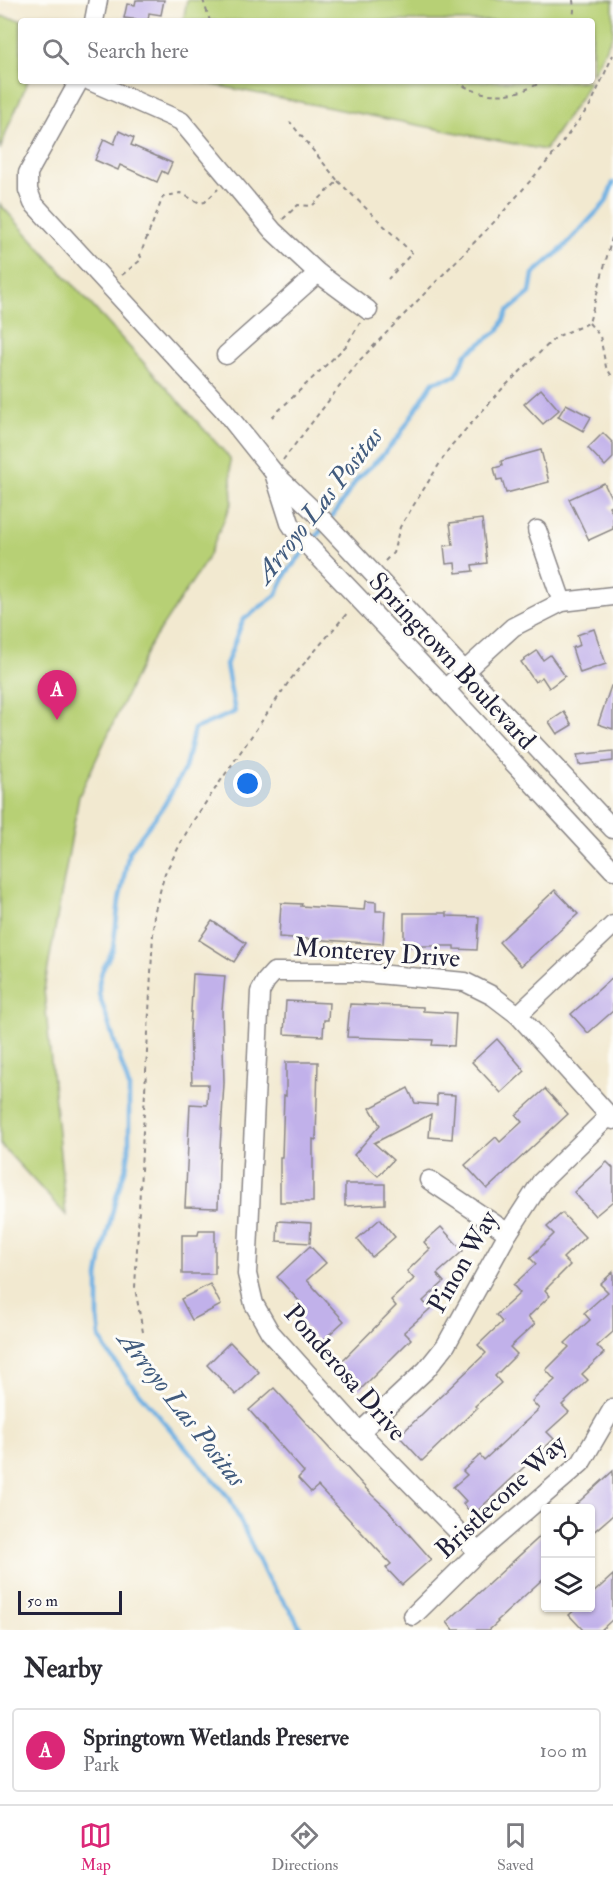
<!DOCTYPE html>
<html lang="en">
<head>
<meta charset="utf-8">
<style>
  :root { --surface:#fff; --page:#f7f7f7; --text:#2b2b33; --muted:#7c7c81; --line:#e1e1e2; --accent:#db2777 }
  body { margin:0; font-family:"IM FELL Double Pica",serif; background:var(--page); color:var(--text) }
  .controls { position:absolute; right:18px; bottom:18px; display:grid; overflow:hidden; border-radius:6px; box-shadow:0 2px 4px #0004 }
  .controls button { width:54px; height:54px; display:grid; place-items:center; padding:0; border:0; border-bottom:2px solid var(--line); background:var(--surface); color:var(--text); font:30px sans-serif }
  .scale { position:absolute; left:18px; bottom:15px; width:104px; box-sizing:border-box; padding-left:6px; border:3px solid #22223b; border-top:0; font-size:16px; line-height:21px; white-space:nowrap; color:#22223b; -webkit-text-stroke:4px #fdfcf7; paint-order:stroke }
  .you { position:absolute; left:248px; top:784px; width:21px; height:21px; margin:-15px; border:4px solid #fff; border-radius:50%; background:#1a73e8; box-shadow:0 0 0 9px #1a73e833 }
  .badge { display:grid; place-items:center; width:39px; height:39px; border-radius:50%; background:var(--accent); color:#fff; font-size:20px; font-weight:700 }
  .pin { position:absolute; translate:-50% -50px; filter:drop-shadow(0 2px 3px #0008) }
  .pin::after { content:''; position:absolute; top:32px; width:21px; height:18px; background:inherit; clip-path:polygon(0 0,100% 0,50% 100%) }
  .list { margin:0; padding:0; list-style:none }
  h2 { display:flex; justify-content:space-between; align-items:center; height:78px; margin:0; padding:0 24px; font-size:26px }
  h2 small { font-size:20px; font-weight:400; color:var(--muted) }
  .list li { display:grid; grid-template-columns:39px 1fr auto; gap:18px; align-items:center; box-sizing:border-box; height:84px; margin:0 12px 12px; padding:0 12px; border:2px solid var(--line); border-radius:6px }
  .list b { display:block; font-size:22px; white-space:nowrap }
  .list p { margin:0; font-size:20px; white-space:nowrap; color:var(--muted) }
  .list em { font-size:20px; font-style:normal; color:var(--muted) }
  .icon { flex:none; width:33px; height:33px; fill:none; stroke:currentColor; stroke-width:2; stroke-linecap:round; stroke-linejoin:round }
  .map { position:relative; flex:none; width:613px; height:1630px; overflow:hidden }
  .search { position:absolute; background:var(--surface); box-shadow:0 2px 4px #0004; left:18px; right:18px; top:18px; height:66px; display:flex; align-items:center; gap:15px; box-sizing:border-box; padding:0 21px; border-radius:6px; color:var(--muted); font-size:22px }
  .sheet { height:174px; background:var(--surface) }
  nav { display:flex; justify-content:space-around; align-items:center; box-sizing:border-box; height:84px; border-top:2px solid var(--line); background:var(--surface); font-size:16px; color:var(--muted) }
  nav a { display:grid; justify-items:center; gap:3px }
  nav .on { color:var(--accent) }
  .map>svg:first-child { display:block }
  .green { fill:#b7d075; stroke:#6c7958; stroke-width:1.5 }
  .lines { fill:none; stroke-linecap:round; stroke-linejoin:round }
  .stream { stroke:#6fb1e3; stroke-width:4.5 }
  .building { fill:#c1b1ea }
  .minor-casing { stroke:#8a8686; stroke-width:21 }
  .path { stroke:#8a8686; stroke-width:2; stroke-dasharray:4.5 4.5; stroke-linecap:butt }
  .minor { stroke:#fff; stroke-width:18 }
  .labels { text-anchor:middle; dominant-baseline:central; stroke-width:6; stroke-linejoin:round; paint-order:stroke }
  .street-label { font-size:26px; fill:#22223b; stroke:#fdfcf7 }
  .water-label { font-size:27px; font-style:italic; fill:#415b7e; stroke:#fdfcf7 }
</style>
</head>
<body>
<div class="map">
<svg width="613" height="1630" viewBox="0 0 613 1630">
  <rect width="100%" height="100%" fill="#fdfcf7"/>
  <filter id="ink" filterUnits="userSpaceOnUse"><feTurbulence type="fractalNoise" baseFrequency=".0167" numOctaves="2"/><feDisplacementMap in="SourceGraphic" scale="12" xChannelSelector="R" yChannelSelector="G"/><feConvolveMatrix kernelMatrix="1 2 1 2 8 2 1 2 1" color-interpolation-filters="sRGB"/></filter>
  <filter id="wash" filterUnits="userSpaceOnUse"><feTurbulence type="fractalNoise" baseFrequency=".008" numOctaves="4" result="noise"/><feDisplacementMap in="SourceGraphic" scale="24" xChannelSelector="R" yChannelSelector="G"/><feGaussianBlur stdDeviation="1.35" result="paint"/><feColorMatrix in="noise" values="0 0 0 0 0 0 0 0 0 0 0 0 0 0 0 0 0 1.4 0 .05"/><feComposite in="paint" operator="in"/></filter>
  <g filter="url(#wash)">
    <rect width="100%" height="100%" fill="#f2e9d0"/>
    <g class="green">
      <polygon points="187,0 613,0 613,34 592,75 592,21 183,21"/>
      <polygon points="0,16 26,21 21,21 21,81 28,81 9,125 0,150"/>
      <polygon points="194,81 589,81 581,97 545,150"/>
      <polygon points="0,204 230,458 232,502 206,561 150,645 79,796 44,990 66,1215 0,1144"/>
    </g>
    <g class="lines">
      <g class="stream">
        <polyline points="328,521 339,507 357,479 380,458 399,436 433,382 456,376 466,354 499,330 508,311 530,293 533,274 564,247 606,202 613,183"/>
        <polyline points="311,543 323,528"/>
        <polyline points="301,1630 293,1614 268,1580 230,1499 128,1380 105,1348 100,1337 98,1319 98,1277 102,1254 117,1194 127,1164 129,1151 129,1087 99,994 99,983 102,971 113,949 119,901 129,852 163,807 185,768 194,729 235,712 226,665 243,620 276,595 287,572 306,549"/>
      </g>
    </g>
    <g id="blocks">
      <g class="building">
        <polygon points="136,0 164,0 161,15 149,13 148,21 124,18 127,4 135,5"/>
        <polygon points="119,131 134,138 131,145 172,163 167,174 162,171 157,182 120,165 118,170 95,160 104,139 114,144"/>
        <polygon points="541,389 559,410 543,424 524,404"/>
        <polygon points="566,404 591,417 583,431 558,417"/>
        <polygon points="603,433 613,443 613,458 605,466 588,448"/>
        <polygon points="541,450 549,482 506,493 502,479 497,480 494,468 502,466 501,461"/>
        <polygon points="604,483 613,502 613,504 609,506 613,514 613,529 589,540 569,499"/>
        <polygon points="482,519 487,563 472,565 473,571 456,573 455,563 446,564 444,546 453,545 450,523"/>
        <polygon points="594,629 606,664 580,673 572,648 580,645 577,635"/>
        <polygon points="537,651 543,660 550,655 565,676 549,688 542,677 535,682 521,662"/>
        <polygon points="611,686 613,686 613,729 598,724"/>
        <polygon points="564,712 572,725 557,734 549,722"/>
        <polygon points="613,751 613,761 579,765 577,755"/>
        <polygon points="555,890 578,914 521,966 499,942"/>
        <polygon points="365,901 376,902 376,911 385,911 383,944 279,937 281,903 302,904 301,906 364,910"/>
        <polygon points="404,913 447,913 447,916 479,917 477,950 454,949 454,946 404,946"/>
        <polygon points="212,921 246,943 234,962 199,940"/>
        <polygon points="193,974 225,976 222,1009 224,1083 219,1165 218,1208 185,1207 190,1104 207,1105 208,1084 192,1084 190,1029"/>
        <polygon points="613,977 613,1011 588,1033 571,1014"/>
        <polygon points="286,1001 329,1003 328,1020 324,1020 323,1036 284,1034"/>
        <polygon points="350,1004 423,1007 423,1011 456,1013 454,1046 432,1045 433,1040 347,1037"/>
        <polygon points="497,1039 525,1071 501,1093 472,1062"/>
        <polygon points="286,1062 318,1062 316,1140 313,1139 313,1202 280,1202 280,1157 282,1157 284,1095 286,1096"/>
        <polygon points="408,1088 415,1103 437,1105 437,1094 455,1095 452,1139 429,1137 431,1114 374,1143 393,1160 378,1176 354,1155 380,1125 370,1108"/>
        <polygon points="545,1089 568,1114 487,1189 465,1165 496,1137 500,1142 522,1122 516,1115"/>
        <polygon points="607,1162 613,1168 613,1201 595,1216 574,1192"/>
        <polygon points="345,1184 385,1184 385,1204 345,1206"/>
        <polygon points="562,1213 585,1237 563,1258 570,1265 545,1290 550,1296 528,1317 535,1324 510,1347 517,1354 495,1376 501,1383 475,1406 477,1408 422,1461 399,1436 486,1353 478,1345 502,1322 496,1315 520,1293 513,1285 536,1264 530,1258 554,1234 547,1227"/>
        <polygon points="380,1219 395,1237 372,1257 357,1239"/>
        <polygon points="278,1221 311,1223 310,1243 277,1241"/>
        <polygon points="441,1227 463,1251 437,1274 444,1282 423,1301 430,1309 404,1332 411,1339 360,1390 337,1366 396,1306 391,1300 414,1279 407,1271 430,1249 424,1242"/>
        <polygon points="199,1230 215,1230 215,1274 182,1274 182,1235 198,1235"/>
        <polygon points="310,1246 326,1263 307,1280 344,1321 320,1343 291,1311 300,1302 277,1277"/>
        <polygon points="613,1272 613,1332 597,1346 604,1353 582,1374 588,1380 562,1405 569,1412 547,1432 554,1439 473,1515 463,1504 466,1501 453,1487 467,1475 463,1471 480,1455 484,1460 539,1409 532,1401 555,1380 546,1370 569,1347 565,1343 590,1320 584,1313 608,1292 600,1284"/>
        <polygon points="210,1284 221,1305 192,1320 181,1299"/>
        <polygon points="230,1342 259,1372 236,1395 207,1365"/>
        <polygon points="274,1388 372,1495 387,1509 431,1559 402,1585 386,1568 391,1564 318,1486 311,1492 298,1478 304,1472 249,1410"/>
        <polygon points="613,1471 613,1515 591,1534 591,1509 571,1509"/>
        <polygon points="546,1531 546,1576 497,1621 498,1622 489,1630 453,1630 447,1622"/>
        <polygon points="613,1575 613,1619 601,1630 583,1630 569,1615 577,1608 591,1608 591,1595"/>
      </g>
    </g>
  </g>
  <g filter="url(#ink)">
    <use href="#blocks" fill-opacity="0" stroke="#8a8686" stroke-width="1.5"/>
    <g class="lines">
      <defs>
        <g id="minor">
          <polyline points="94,21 98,0"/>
          <polyline points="79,81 28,173 28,190 33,203 223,409 275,474 318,515 613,829"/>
          <polyline points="90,81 181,121 273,231 318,273 368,310"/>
          <polyline points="226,355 318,273"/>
          <polyline points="275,476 290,523 298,535 445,689 613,870"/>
          <polyline points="537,530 562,602"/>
          <polyline points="445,689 513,627 562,602 613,596"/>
          <polyline points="518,1015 613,925"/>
          <polyline points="429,1180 508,1233"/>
          <polyline points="360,1432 426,1370 446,1345 508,1233 541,1182 609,1116"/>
          <polyline points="478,1552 360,1432 270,1332 254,1304 247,1274 260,992 266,981 274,972 355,972 465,982 493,996 518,1015 613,1120"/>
          <polyline points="413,1616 478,1552 581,1463 613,1408"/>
        </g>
      </defs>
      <use href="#minor" class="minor-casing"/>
      <g class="path">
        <polyline points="203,0 210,21"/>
        <polyline points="573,0 574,10 573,21"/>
        <path d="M456,81C483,100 516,98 543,81"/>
        <polyline points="338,181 412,253 388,279"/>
        <polyline points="283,219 298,205 312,206 338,181 290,122"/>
        <polyline points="122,275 142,259 140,255 163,197 180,193 200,203 205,202 218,189"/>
        <polyline points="589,323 600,336 606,367 613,378"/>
        <polyline points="272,417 346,346 360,323"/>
        <polyline points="283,460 360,360 497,219 552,156 591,104 613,55"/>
        <polyline points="385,561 393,553 400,527 450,447 502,389 556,337 589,323 613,234"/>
        <polyline points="143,1332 135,1288 154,914 165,873 191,824 290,680 349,611"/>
      </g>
      <use href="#minor" class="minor"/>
    </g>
  </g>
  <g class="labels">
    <g class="street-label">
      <text transform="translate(452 661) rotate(47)">Springtown Boulevard</text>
      <text transform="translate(377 953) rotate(4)">Monterey Drive</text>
      <text transform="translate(463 1262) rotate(-60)">Pinon Way</text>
      <text transform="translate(345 1373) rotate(49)">Ponderosa Drive</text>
      <text transform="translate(501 1497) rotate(-43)">Bristlecone Way</text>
    </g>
    <g class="water-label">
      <text transform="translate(319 505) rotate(-52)">Arroyo Las Positas</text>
      <text transform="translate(182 1409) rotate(52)">Arroyo Las Positas</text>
    </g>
  </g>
</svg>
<div class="controls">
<button><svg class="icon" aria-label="locate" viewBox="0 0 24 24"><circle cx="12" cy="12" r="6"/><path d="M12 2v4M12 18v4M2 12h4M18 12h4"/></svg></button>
<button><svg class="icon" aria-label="layers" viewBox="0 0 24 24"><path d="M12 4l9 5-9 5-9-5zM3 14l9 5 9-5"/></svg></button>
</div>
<div class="scale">50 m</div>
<div class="you"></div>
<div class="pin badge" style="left:57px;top:720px">A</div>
<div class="search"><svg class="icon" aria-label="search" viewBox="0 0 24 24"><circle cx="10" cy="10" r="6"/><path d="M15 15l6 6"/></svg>Search here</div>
</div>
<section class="sheet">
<h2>Nearby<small></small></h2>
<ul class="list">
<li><span class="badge">A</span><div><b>Springtown Wetlands Preserve</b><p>Park</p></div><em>100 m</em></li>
</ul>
</section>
<nav>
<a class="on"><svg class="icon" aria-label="map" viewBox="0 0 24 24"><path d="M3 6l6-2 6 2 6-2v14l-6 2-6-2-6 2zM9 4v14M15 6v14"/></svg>Map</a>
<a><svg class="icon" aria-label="directions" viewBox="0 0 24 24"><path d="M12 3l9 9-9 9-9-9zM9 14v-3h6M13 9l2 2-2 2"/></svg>Directions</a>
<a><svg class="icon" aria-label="saved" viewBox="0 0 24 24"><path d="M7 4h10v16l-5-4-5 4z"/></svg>Saved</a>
</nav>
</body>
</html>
